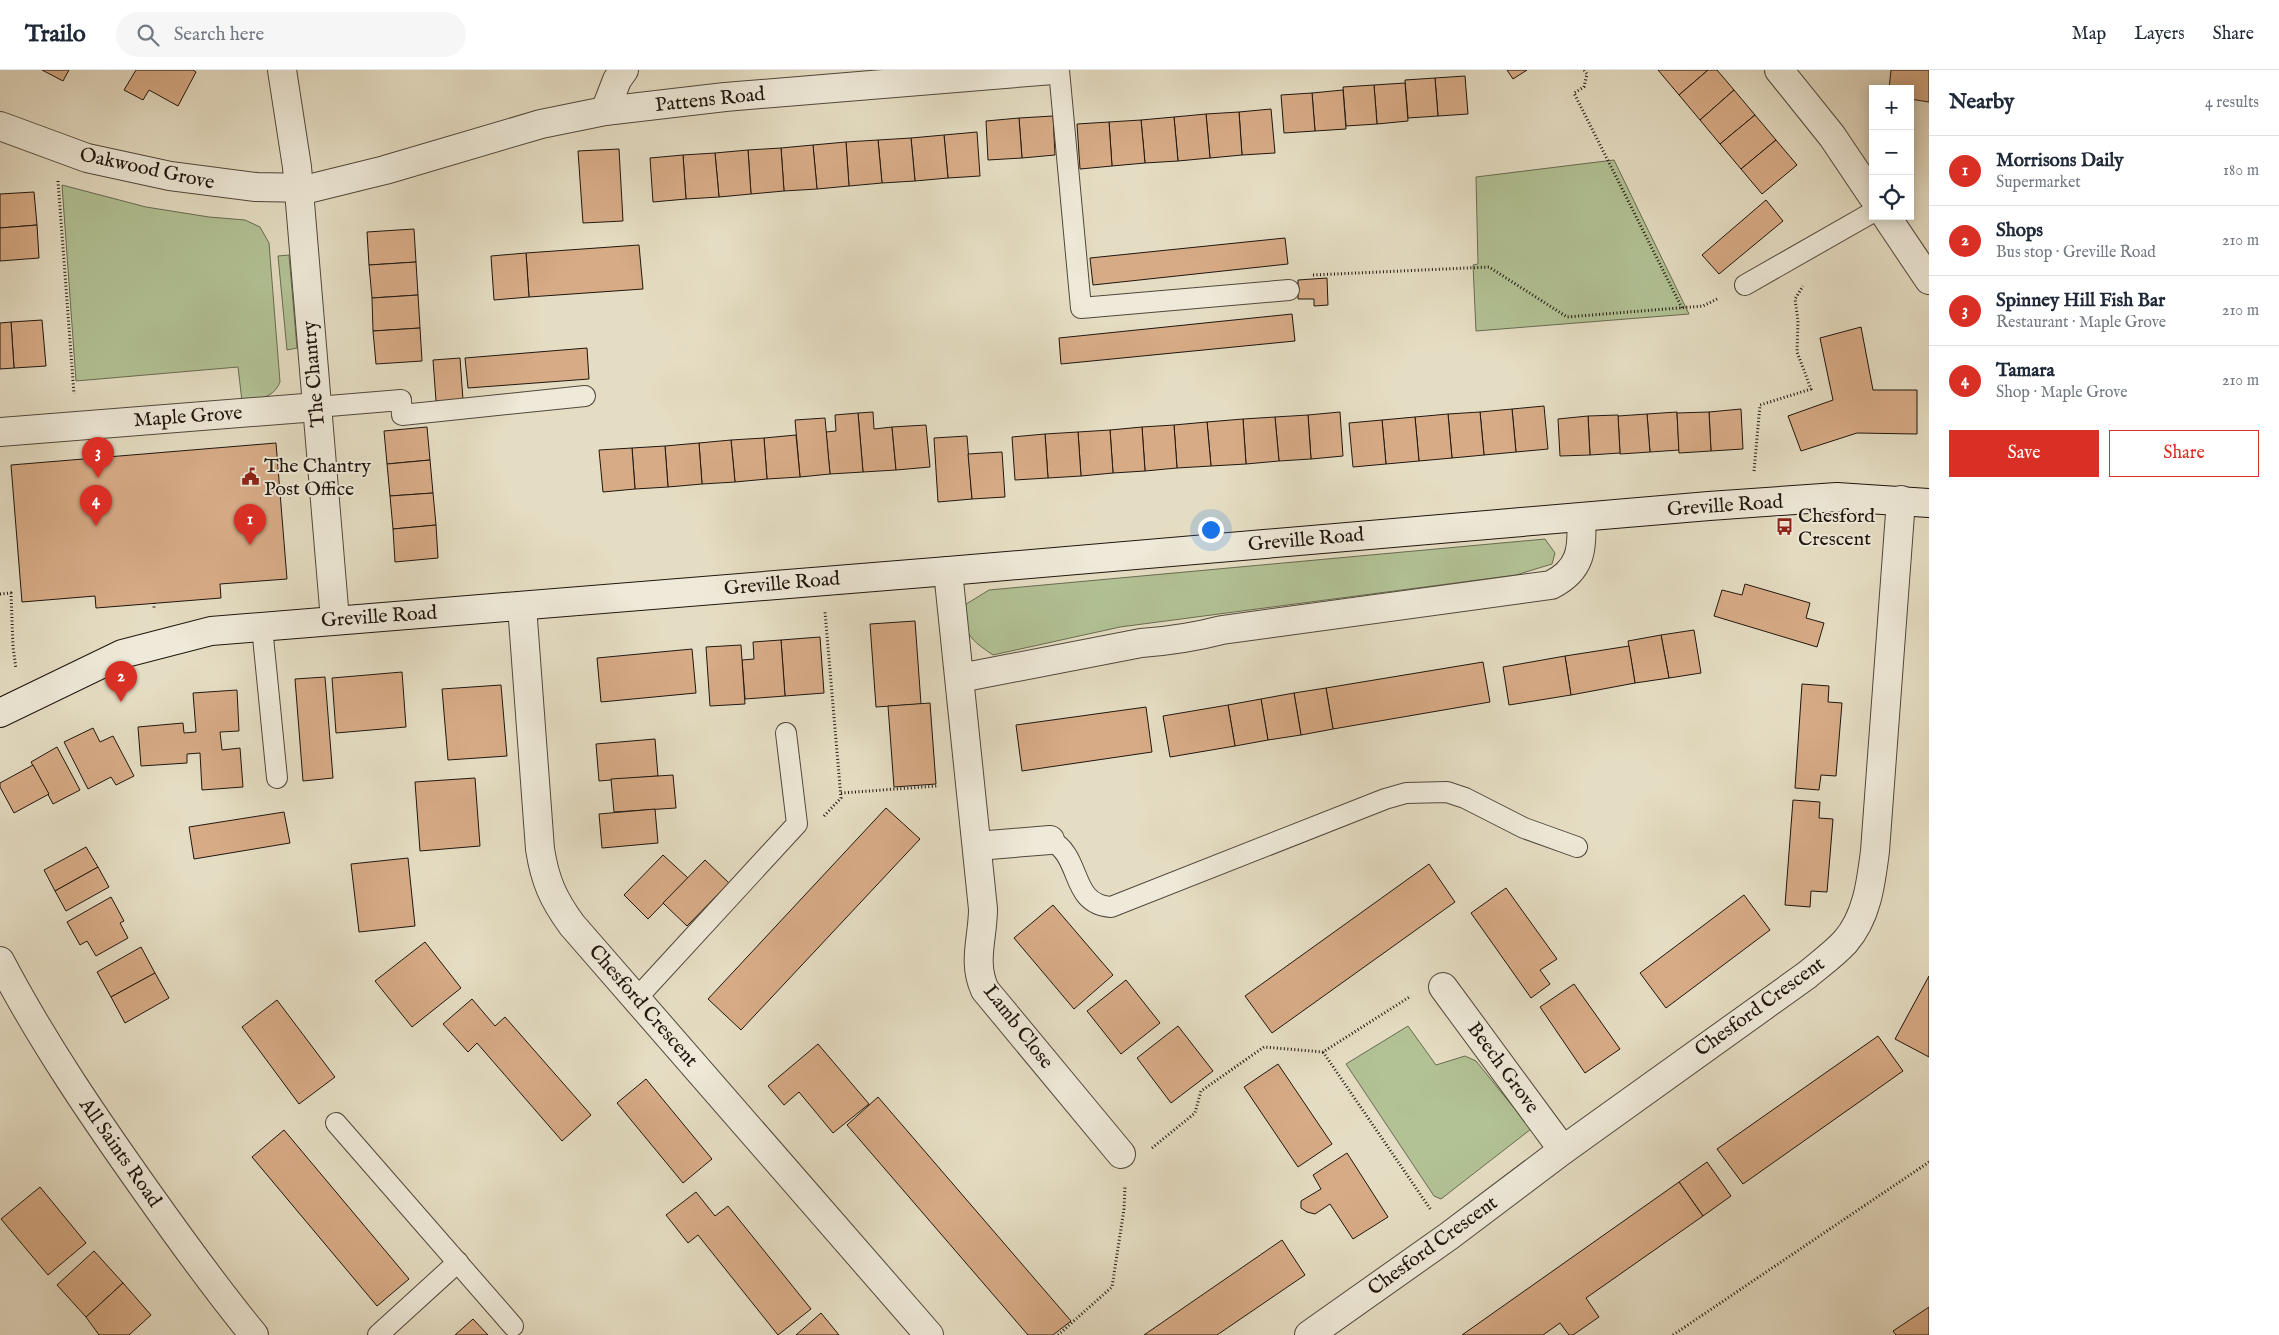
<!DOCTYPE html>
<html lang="en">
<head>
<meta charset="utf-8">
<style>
  :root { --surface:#fff; --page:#f6f6f7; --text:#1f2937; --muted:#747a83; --line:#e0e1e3; --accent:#d93025 }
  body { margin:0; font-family:"IM FELL English",serif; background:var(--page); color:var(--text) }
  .controls { position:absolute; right:15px; top:15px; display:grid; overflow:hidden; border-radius:0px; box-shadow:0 2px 12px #0003 }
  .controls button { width:45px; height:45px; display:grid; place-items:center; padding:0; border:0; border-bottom:1px solid var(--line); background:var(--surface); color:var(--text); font:25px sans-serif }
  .you { position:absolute; left:1210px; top:459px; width:18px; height:18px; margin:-12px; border:4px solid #fff; border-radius:50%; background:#1a73e8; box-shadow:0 0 0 8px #1a73e833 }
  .badge { display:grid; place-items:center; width:32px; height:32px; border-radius:50%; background:var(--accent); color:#fff; font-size:16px; font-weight:700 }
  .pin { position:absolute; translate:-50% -41px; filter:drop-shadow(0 1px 2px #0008) }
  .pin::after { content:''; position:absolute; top:26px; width:18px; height:15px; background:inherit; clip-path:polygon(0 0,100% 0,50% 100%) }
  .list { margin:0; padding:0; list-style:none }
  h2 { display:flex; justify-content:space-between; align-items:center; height:65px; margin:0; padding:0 20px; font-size:21px }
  h2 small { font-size:16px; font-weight:400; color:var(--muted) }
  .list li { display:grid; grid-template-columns:32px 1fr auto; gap:15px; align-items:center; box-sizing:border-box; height:70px; padding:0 20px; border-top:1px solid var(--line) }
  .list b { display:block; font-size:19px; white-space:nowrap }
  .list p { margin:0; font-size:16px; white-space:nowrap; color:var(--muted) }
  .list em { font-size:16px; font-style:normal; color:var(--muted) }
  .actions { display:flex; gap:10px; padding:15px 20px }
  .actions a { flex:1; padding:11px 0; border:1px solid var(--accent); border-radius:0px; text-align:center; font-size:18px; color:var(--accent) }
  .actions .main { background:var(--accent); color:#fff }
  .icon { flex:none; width:28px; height:28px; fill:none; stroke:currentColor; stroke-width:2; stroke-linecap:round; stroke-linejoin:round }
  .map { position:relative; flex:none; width:1929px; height:1265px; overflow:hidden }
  header { display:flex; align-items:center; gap:30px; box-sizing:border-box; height:70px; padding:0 25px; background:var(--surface); border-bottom:1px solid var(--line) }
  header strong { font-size:24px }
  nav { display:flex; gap:28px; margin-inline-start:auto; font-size:18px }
  .search { width:350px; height:45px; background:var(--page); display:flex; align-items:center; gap:12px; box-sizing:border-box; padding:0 18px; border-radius:28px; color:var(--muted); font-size:19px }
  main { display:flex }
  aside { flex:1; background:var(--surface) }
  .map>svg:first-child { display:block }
  .green { fill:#b2c295; stroke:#686c52 }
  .building { fill:#d7ab86; stroke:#1f160e }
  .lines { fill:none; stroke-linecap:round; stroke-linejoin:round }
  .lane-casing { stroke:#50483b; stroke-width:22 }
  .street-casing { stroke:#50483b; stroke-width:30 }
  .secondary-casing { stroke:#1f160e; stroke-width:30 }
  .path { stroke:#1f160e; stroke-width:3; stroke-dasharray:1 2.5; stroke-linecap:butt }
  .lane { stroke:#eee9d8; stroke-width:20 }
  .street { stroke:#eee9d8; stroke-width:28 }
  .secondary { stroke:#eee9d8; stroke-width:28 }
  .labels { text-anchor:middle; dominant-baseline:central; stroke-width:4; stroke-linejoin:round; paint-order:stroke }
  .street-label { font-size:20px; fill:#1f160e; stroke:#eee9d8 }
  .poi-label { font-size:20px; fill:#1f160e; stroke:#eee9d8; text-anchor:start }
</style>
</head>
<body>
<header>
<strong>Trailo</strong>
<div class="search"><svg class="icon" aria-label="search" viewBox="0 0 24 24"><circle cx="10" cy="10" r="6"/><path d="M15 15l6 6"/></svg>Search here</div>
<nav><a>Map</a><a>Layers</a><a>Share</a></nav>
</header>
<main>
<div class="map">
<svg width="1929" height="1265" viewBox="0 0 1929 1265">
  <rect width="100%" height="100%" fill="#e5ddc3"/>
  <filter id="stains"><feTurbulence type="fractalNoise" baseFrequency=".004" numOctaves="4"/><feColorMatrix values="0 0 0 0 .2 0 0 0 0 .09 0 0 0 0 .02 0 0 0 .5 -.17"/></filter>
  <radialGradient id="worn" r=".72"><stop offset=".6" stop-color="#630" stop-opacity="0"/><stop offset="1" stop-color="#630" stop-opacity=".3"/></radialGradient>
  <g class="green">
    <polygon points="1614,90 1689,244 1476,261 1473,195 1478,194 1476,107"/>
    <path d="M62,115L146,137L209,147L245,150L260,157L269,173L280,312C273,329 258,329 242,331L238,297L76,311Z"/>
    <polygon points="289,185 297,278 287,280 278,186"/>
    <path d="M1545,469L1555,483L1552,494L1516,505L1120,557L993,585C971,570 963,564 963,536L989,520Z"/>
    <polygon points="1408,956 1436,995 1465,986 1476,991 1531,1059 1441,1129 1434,1126 1346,994"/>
  </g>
  <g class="building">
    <polygon points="42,0 69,0 63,11"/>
    <polygon points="136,0 193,0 196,2 178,36 149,20 143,30 124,20"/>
    <polygon points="1507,0 1527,0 1513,9"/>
    <polygon points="1658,0 1708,0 1679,25"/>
    <polygon points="1708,0 1717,0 1734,20 1700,50 1679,25"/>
    <polygon points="1891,0 1929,0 1929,32 1910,29 1910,19 1889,19"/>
    <polygon points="1465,6 1468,44 1438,46 1435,8"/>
    <polygon points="1435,8 1438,46 1408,48 1405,10"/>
    <polygon points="1405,13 1408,51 1377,54 1374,15"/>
    <polygon points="1374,15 1377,54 1346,56 1343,17"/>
    <polygon points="1343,20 1346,59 1315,61 1312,23"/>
    <polygon points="1734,20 1755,45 1720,74 1700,50"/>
    <polygon points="1312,23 1315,61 1284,63 1281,25"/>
    <polygon points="1271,39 1275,83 1242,85 1239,42"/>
    <polygon points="1239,42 1242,85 1210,88 1206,44"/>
    <polygon points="1206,44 1210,88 1178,91 1174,47"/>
    <polygon points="1755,45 1776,70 1741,99 1720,74"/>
    <polygon points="1053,46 1055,85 1022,88 1019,48"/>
    <polygon points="1174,47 1178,91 1145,93 1141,50"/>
    <polygon points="1019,48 1022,88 988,90 986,51"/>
    <polygon points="1141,50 1145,93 1112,96 1109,52"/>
    <polygon points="1109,52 1112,96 1080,99 1077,54"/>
    <polygon points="977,62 980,106 948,108 944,65"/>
    <polygon points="944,65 948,108 915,111 911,68"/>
    <polygon points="911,68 915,111 882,113 878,70"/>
    <polygon points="878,70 882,113 849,116 846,72"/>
    <polygon points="1776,70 1797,95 1762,124 1741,99"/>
    <polygon points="846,72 849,116 817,119 813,75"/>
    <polygon points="813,75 817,119 784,121 781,78"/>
    <polygon points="781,78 784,121 751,124 748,80"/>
    <polygon points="619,79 623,151 583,153 578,81"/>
    <polygon points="748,80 751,124 719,127 715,83"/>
    <polygon points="715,83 719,127 686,129 683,85"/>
    <polygon points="683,85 686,129 653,132 650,88"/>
    <polygon points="34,122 37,155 0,158 0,124"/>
    <polygon points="1766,130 1783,151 1719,204 1702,185"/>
    <polygon points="37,155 39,188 0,191 0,158"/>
    <polygon points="414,159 416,192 369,195 367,162"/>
    <polygon points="1285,168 1288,194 1093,215 1090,188"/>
    <polygon points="639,175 643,219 529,227 526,183"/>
    <polygon points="526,183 529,227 494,230 491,186"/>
    <polygon points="416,192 418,225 372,228 369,195"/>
    <polygon points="1327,208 1328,235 1314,236 1314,229 1298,229 1298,210"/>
    <polygon points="418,225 420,258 373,261 372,228"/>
    <polygon points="1292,244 1295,271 1061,294 1059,268"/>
    <polygon points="42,250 46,296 14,298 11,252"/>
    <polygon points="11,252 14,298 0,299 0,253"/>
    <polygon points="1861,257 1873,320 1917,320 1917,364 1857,363 1801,381 1788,346 1833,330 1820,268"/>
    <polygon points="420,258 422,291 376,294 373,261"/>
    <polygon points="587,278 589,309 468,318 465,288"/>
    <polygon points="460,288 463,330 436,331 433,290"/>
    <polygon points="1544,336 1548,379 1516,382 1512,339"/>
    <polygon points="1512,339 1516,382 1484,385 1480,342"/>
    <polygon points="1741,339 1743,379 1711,381 1709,342"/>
    <polygon points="873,342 874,359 892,357 896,400 863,402 858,343"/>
    <polygon points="1340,342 1343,386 1311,389 1308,345"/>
    <polygon points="1480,342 1484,385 1452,388 1448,344"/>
    <polygon points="1677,342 1679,380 1650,382 1647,344"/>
    <polygon points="1709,342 1711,381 1679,383 1677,343"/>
    <polygon points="858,343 863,402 830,404 826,362 836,361 835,345"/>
    <polygon points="1448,344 1452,388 1419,391 1415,347"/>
    <polygon points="1647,344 1650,382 1620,384 1618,346"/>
    <polygon points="1308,345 1311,389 1279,391 1275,347"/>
    <polygon points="1618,345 1620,383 1590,385 1588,346"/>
    <polygon points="1588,346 1590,385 1560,386 1558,349"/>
    <polygon points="1275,347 1279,391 1246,394 1243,349"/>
    <polygon points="1415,347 1419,391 1386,394 1382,350"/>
    <polygon points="825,348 830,404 800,407 795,350"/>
    <polygon points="1243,349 1246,394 1211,396 1207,352"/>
    <polygon points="1382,350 1386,394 1353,397 1349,353"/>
    <polygon points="1207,352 1211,396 1177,398 1174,355"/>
    <polygon points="926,355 930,397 896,400 892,357"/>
    <polygon points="1174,355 1177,398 1145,401 1142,357"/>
    <polygon points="427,357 430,390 387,394 384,361"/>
    <polygon points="1142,357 1145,401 1113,403 1110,360"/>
    <polygon points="1110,360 1113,403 1081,406 1078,362"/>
    <polygon points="1078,362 1081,406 1048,408 1045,364"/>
    <polygon points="1045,364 1048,408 1015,410 1012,367"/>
    <polygon points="796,365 800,407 767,409 764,368"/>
    <polygon points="967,366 972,429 938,432 934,368"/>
    <polygon points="764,368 767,409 735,412 731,370"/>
    <polygon points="731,370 735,412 702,414 699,373"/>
    <polygon points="276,373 287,509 220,514 221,528 96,538 95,526 22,532 11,395"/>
    <polygon points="699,373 702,414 668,417 665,376"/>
    <polygon points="665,376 668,417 635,419 632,378"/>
    <polygon points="632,378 635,419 603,422 599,380"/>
    <polygon points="1002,382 1005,427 972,429 968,384"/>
    <polygon points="430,390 433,423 390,426 387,394"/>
    <polygon points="433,423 436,455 393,459 390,426"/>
    <polygon points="436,455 438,488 395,492 393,459"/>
    <polygon points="1745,514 1810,533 1806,548 1824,553 1817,577 1714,546 1722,520 1742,525"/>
    <polygon points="915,551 921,634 876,637 870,554"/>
    <polygon points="1694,560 1701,603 1669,608 1661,565"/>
    <polygon points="1661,565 1669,608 1635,613 1628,571"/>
    <polygon points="820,567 824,623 785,626 781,570"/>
    <polygon points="781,570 785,626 745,629 742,590 754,589 753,572"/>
    <polygon points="741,575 745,634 710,636 706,577"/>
    <polygon points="1629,576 1635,613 1571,625 1565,586"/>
    <polygon points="692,579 696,623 601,632 597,588"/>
    <polygon points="1565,586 1571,625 1509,635 1503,597"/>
    <polygon points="1483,592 1490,632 1333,659 1326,618"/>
    <polygon points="402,602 406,657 336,663 332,608"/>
    <polygon points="325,607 333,708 303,711 295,609"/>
    <polygon points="1802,614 1829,616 1828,632 1842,633 1836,706 1821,705 1819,720 1795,718"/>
    <polygon points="501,615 507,686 448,690 442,619"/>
    <polygon points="1326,618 1333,659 1301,665 1294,623"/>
    <polygon points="237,620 239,661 220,662 222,680 240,678 243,717 202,720 200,683 187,684 187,693 141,696 138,657 183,653 184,663 196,662 193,623"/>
    <polygon points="1294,623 1301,665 1268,670 1261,629"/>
    <polygon points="1261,629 1268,670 1235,676 1228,635"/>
    <polygon points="930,633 936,714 894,717 888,636"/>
    <polygon points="1228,635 1235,676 1170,687 1163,646"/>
    <polygon points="1146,637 1152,682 1022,701 1016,655"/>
    <polygon points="93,658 100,672 113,666 134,706 116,715 111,707 88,719 64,672"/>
    <polygon points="655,669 658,706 599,711 596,674"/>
    <polygon points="57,677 80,720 53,734 31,692"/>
    <polygon points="33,695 49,724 14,743 0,717 0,713"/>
    <polygon points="673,705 676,738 614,742 611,709"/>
    <polygon points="475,708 480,776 420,781 415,712"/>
    <polygon points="1793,730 1820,732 1819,748 1833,749 1827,822 1811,821 1810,837 1785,835"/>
    <polygon points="886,738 920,769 741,960 708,929"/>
    <polygon points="655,739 658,773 602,778 599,744"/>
    <polygon points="284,742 290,773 194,789 189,757"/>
    <polygon points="86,777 98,797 55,821 44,800"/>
    <polygon points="663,785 688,808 648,849 624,825"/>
    <polygon points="408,788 415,856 359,862 351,794"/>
    <polygon points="705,790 729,813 687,856 663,833"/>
    <polygon points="1429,794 1455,832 1272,963 1245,926"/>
    <polygon points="98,797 109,817 66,841 55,821"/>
    <polygon points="1506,818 1557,889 1540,900 1550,914 1531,928 1471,843"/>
    <polygon points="1744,825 1770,860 1666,938 1640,903"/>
    <polygon points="111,827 124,851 120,853 128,868 96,886 87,871 80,875 67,852"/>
    <polygon points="1053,835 1113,905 1074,939 1014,868"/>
    <polygon points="425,872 461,918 412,957 375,911"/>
    <polygon points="141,877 155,903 111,927 97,902"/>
    <polygon points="155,903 169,928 125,953 111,927"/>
    <polygon points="1929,906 1929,987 1895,969"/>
    <polygon points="1126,910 1160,953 1121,984 1087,941"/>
    <polygon points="1574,914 1620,979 1585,1003 1540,937"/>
    <polygon points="472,929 495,956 505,947 591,1045 562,1071 477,973 468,982 443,954"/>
    <polygon points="277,930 335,1007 299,1034 242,957"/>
    <polygon points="1178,956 1213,1001 1171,1033 1137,988"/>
    <polygon points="1878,966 1903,1001 1743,1114 1717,1079"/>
    <polygon points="818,974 869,1034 833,1063 799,1022 784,1035 768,1016"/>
    <polygon points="1278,994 1332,1074 1298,1097 1244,1017"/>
    <polygon points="646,1009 712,1089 683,1113 617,1033"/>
    <polygon points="878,1027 1071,1251 1053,1265 1028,1265 847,1055"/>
    <polygon points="284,1060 409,1209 377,1236 252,1087"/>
    <polygon points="1347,1083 1388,1147 1353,1169 1330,1134 1315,1144 1307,1142 1301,1138 1301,1131 1321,1119 1313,1105"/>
    <polygon points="1707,1092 1731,1126 1703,1146 1679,1112"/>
    <polygon points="1679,1112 1703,1146 1586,1228 1599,1247 1573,1265 1569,1265 1560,1253 1543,1265 1462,1265"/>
    <polygon points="40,1117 86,1173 48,1205 1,1149"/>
    <polygon points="696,1122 715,1146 728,1136 811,1239 778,1265 698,1165 688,1173 666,1145"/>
    <polygon points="1282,1170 1305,1205 1217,1265 1144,1265"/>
    <polygon points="94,1181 123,1213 86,1247 57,1215"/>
    <polygon points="123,1213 151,1245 129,1265 99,1265 86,1247"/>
    <polygon points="1929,1237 1929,1265 1896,1265 1893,1261"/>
    <polygon points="821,1243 839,1265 796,1265"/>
    <polygon points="473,1249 488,1265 455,1265"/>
  </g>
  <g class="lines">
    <defs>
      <g id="lane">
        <polyline points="1059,0 1081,238 1289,220"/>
        <polyline points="1745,215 1873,142"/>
        <polyline points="317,337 401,330 402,345 585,326"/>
        <polyline points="262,557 277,708"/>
        <path d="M1050,770C1083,786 1069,834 1111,837L1385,729L1406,723L1447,722L1465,728L1524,758L1577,777"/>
        <polyline points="636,929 797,754 786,663"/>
        <polyline points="336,1053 513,1256"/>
        <polyline points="378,1265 458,1192"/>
      </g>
      <g id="street">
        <polyline points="282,0 297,97 335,550"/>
        <polyline points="1779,0 1832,66 1873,127"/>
        <polyline points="605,41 617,10 624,0"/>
        <polyline points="0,56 87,88 170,106 256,117 312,118 385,100 541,54 605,41 725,27 1053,0"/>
        <polyline points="1886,146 1929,210"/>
        <polyline points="0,362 317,337"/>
        <path d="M948,501L983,839C983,868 972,892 985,920L1121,1084"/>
        <path d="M522,536L540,779C545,811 553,829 572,855L929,1265"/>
        <path d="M960,608L1141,573C1169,571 1195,567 1222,560L1551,515C1581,500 1583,479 1581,448"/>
        <polyline points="977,776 1050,770"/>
        <path d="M0,891C43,973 95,1049 149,1125C183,1173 217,1220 254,1265"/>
        <polyline points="1443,917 1563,1080"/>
        <path d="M1309,1265L1449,1166L1563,1080L1807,905C1820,894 1834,884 1845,872C1867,847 1871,813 1875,781L1901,430"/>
      </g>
      <polyline id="secondary" points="0,643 122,584 211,561 948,501 1709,436 1837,427 1929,433"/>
    </defs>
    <use href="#lane" class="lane-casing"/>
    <use href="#street" class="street-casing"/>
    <use href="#secondary" class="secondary-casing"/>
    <g class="path">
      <polyline points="1584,0 1587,4 1584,17 1574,23 1682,238"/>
      <polyline points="58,111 74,324"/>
      <polyline points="1313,205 1489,197 1567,247 1703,236 1719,228"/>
      <polyline points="1754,401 1760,335 1811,319 1797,282 1798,251 1795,229 1803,216"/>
      <polyline points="0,524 11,523 13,577 16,599"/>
      <polyline points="154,533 154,540"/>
      <polyline points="841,723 937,716"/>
      <polyline points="824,746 841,728 825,542"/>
      <polyline points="1323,982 1431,1140"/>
      <polyline points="1152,1078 1195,1043 1201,1021 1264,977 1323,982 1411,926"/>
      <polyline points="1058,1265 1112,1217 1124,1139 1125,1116"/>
      <polyline points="1673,1265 1929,1092"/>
    </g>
    <use href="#lane" class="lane"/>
    <use href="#street" class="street"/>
    <use href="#secondary" class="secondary"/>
  </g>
  <defs>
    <symbol id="civic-bare" viewBox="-9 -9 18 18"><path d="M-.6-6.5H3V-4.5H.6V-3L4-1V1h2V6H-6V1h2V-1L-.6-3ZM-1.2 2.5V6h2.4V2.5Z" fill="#8f2418" stroke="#eee9d8" stroke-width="2.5" paint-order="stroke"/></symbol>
    <symbol id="bus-bare" viewBox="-9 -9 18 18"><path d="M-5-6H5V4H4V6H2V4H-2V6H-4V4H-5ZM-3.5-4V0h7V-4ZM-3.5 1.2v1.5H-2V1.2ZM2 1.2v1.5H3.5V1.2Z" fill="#8f2418" stroke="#eee9d8" stroke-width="2.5" paint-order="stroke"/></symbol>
  </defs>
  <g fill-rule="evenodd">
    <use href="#civic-bare" x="238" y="394" width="25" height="25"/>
    <use href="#bus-bare" x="1772" y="444" width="25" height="25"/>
  </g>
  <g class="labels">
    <g class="street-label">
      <text transform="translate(710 30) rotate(-6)">Pattens Road</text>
      <text transform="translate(147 99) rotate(12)">Oakwood Grove</text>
      <text transform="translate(314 304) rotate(-95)">The Chantry</text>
      <text transform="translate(188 347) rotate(-4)">Maple Grove</text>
      <text transform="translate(1725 436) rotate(-4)">Greville Road</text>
      <text transform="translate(1306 470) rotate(-5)">Greville Road</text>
      <text transform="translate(782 514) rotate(-5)">Greville Road</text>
      <text transform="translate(379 547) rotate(-4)">Greville Road</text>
      <text transform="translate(643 936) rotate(49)">Chesford Crescent</text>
      <text transform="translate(1760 937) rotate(-36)">Chesford Crescent</text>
      <text transform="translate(1018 957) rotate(52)">Lamb Close</text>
      <text transform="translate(1503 998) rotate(54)">Beech Grove</text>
      <text transform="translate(120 1083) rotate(55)">All Saints Road</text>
      <text transform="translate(1433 1176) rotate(-36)">Chesford Crescent</text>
    </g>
    <g class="poi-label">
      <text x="264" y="396">The Chantry<tspan x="264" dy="23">Post Office</tspan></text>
      <text x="1798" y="446">Chesford<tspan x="1798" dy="23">Crescent</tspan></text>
    </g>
  </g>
  <rect width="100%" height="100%" filter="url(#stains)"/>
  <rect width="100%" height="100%" fill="url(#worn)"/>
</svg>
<div class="controls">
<button>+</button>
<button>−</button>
<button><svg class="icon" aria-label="locate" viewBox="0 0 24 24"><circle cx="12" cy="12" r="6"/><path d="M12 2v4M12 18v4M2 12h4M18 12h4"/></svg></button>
</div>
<div class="you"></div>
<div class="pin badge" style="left:250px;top:475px">1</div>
<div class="pin badge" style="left:121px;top:632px">2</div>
<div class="pin badge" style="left:98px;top:408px">3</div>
<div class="pin badge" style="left:96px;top:456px">4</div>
</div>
<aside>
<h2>Nearby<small>4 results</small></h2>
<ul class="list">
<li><span class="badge">1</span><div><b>Morrisons Daily</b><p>Supermarket</p></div><em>180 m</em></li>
<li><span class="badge">2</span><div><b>Shops</b><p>Bus stop · Greville Road</p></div><em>210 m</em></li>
<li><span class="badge">3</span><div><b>Spinney Hill Fish Bar</b><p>Restaurant · Maple Grove</p></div><em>210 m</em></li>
<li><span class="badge">4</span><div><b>Tamara</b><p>Shop · Maple Grove</p></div><em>210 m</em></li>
</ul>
<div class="actions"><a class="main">Save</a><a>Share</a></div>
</aside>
</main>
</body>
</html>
